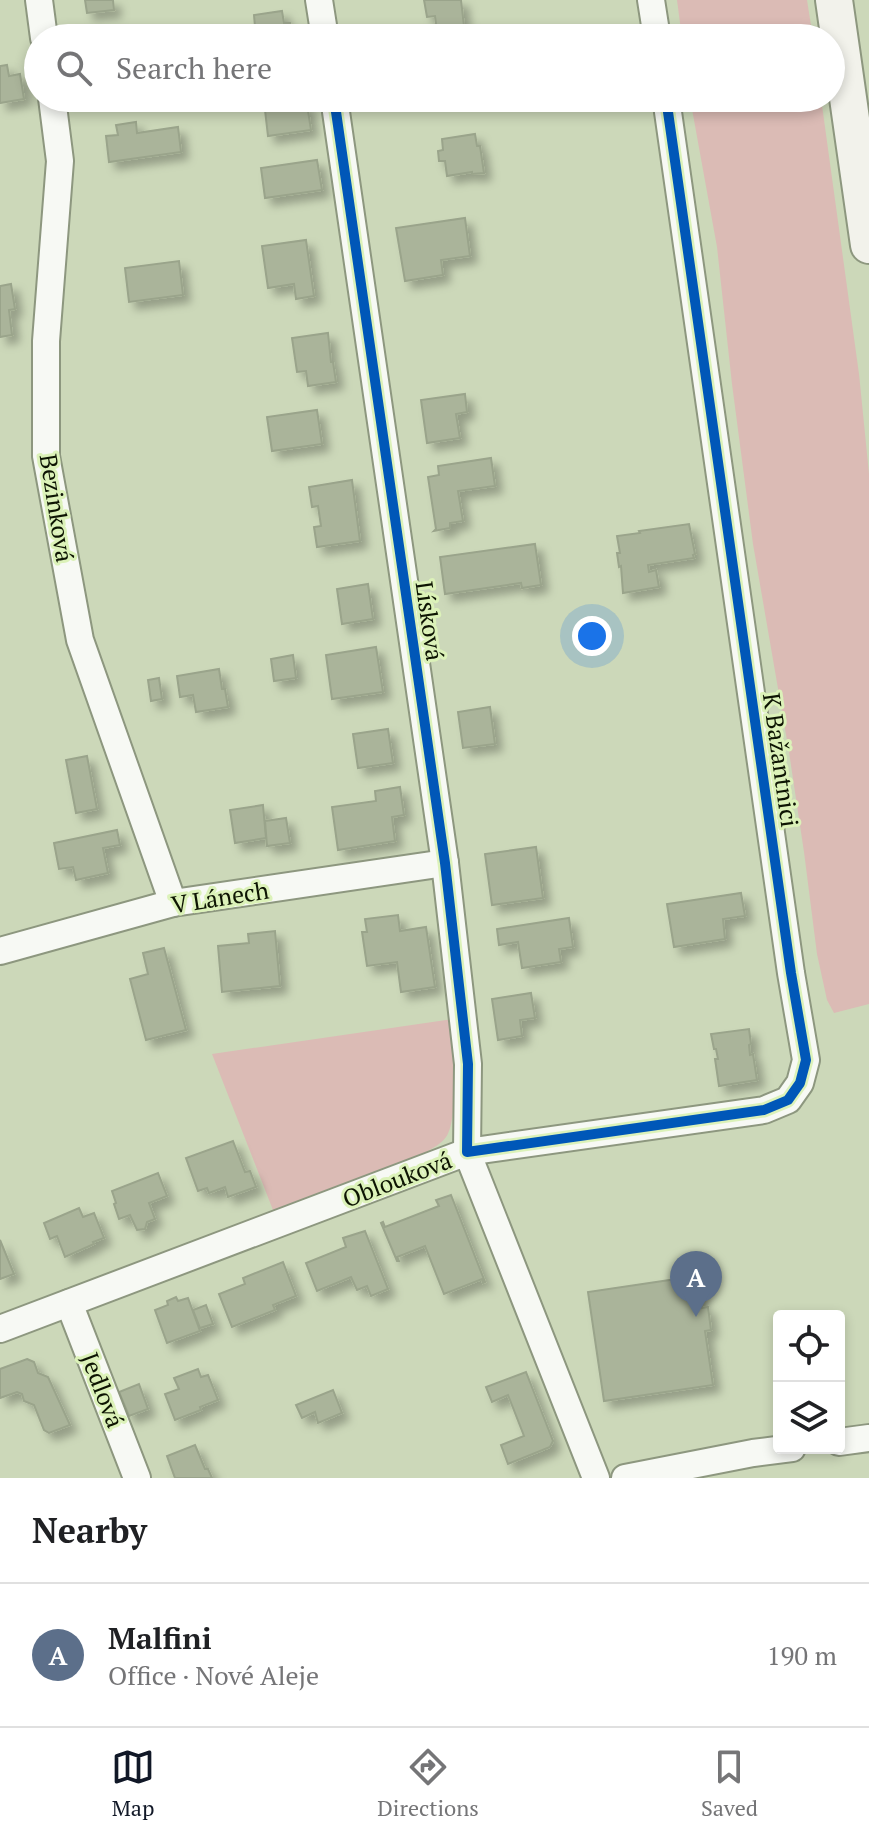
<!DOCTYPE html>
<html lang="en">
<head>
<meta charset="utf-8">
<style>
  :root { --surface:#fff; --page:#f2f2f2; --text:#202124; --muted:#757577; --line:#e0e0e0; --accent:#111827 }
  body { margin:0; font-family:"PT Serif",serif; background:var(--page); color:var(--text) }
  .controls { position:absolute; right:24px; bottom:24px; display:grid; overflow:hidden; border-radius:8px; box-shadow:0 4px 12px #0003 }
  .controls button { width:72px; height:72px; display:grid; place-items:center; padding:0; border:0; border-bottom:2px solid var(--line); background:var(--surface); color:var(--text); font:40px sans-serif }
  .you { position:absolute; left:592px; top:636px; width:28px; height:28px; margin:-20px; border:6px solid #fff; border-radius:50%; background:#1a73e8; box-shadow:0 0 0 12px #1a73e833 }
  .badge { display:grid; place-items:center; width:52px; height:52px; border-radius:50%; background:var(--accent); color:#fff; font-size:26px; font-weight:700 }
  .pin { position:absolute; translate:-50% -66px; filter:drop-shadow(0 2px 4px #0008) }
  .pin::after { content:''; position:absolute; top:42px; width:28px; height:24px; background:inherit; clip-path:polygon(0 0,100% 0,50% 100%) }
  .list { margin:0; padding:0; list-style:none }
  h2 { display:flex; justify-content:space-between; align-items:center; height:104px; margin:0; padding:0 32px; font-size:34px }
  h2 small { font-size:26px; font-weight:400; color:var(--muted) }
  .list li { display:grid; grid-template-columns:52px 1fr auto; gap:24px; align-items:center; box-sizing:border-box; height:144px; padding:0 32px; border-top:2px solid var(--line) }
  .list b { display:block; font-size:30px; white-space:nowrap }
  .list p { margin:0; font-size:26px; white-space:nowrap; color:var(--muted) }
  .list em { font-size:26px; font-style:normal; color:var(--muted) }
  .icon { flex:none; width:44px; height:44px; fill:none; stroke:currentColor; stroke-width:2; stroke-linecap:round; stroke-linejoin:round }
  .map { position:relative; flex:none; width:869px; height:1478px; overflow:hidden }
  .search { position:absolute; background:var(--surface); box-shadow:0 4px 12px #0003; left:24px; right:24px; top:24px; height:88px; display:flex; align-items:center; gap:20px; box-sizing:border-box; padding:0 28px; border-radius:44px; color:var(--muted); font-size:30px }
  .sheet { height:248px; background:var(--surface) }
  nav { display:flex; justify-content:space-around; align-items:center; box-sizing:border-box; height:112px; border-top:2px solid var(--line); background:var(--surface); font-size:22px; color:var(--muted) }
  nav a { display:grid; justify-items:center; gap:4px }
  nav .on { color:var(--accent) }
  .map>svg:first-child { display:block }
  .green { fill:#dbbbb5 }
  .building { fill:#aab49a; stroke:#9aa48b; stroke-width:2; filter:url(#shadow) }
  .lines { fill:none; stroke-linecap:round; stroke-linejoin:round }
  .street-casing { stroke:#8d977f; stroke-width:30 }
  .secondary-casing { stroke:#8d977f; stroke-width:40 }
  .street { stroke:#f7f9f4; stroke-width:26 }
  .secondary { stroke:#f2f2eb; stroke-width:36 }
  .cycleway-casing { stroke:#dcf2b9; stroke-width:15 }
  .cycleway { stroke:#0057b8; stroke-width:10 }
  .labels { text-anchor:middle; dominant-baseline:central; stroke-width:6; stroke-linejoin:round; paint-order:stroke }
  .street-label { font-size:24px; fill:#0d1402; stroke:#dcf2b9 }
</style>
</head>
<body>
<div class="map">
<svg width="869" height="1478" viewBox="0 0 869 1478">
  <defs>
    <filter id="shadow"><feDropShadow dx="7" dy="7" stdDeviation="4" flood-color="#0004"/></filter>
  </defs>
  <rect width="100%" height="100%" fill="#ccd8b9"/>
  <g class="green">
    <polygon points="677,0 807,0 813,38 682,38"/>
    <polygon points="690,98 821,98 859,374 869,474 869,1004 834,1013 827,1000 817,954 804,852 789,752 753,544 732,384 717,247"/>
    <path d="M453,1019C454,1042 459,1120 446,1137C441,1144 433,1148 426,1152L273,1210L212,1054Z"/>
  </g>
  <g class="building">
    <polygon points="85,0 113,0 114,10 87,13"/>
    <polygon points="424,0 461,0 465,35 438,38 435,16 427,17"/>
    <polygon points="282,11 284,23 290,23 292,38 256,38 254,15"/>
    <polygon points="7,65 9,76 20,74 24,99 0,103 0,66"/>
    <polygon points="275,98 297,98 298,105 307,104 311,130 268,136 265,110 277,108"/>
    <polygon points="136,122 137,133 178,127 181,152 109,162 106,136 118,135 116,125"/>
    <polygon points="475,134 477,146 480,146 484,173 472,174 472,172 447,176 445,161 439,161 438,151 443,150 442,139"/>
    <polygon points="317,160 322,190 265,198 261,168"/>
    <polygon points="465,218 470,256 441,260 443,275 405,281 396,228"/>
    <polygon points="306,240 314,296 296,299 294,284 268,288 262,246"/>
    <polygon points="179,261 183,295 129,302 125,268"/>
    <polygon points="11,284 15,309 9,310 12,335 0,337 0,286"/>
    <polygon points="328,333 331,362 333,362 336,382 308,386 306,371 297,372 292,338"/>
    <polygon points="465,394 467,412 456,414 460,438 427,443 421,400"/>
    <polygon points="317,410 322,444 272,451 267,417"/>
    <polygon points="491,458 495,486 458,491 463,521 450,523 450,528 434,531 436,529 428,477 439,475 438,466"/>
    <polygon points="352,480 360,541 317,547 314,527 321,526 318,506 312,507 309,487"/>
    <polygon points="689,524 695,554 693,555 694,558 648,565 649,572 656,570 659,587 623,593 621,566 619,567 617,553 620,553 617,536 640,533 639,531"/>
    <polygon points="535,544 541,585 522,588 521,583 445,594 440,557"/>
    <polygon points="368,584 373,619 342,624 337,589"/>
    <polygon points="376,647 383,692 332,699 326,655"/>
    <polygon points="293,655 296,678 274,681 271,659"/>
    <polygon points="219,669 222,689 225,689 228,707 196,712 193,695 180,697 177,676"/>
    <polygon points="159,678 162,699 151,701 148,680"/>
    <polygon points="490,707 495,744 463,748 458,712"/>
    <polygon points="388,729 393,763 358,768 353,734"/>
    <polygon points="87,756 97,809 76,813 66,760"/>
    <polygon points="400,787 404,815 392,817 395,841 338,850 332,807 376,801 375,791"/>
    <polygon points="263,805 266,838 235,843 230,810"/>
    <polygon points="286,818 290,843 267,846 265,821"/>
    <polygon points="117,830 120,845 103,848 108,873 76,880 73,867 59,869 54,843"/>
    <polygon points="536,847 543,898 492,905 485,854"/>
    <polygon points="741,893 745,916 723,919 725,939 674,947 667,904"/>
    <polygon points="398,915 400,931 426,927 435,987 401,992 397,962 367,966 362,932 367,932 365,919"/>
    <polygon points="569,918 573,947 559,949 561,962 522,968 518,942 499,945 497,929"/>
    <polygon points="275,931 280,986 222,992 218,946 249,943 248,934"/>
    <polygon points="164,948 186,1030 146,1040 130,979 148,974 143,953"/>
    <polygon points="531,993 535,1018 520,1020 522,1036 498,1040 492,999"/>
    <polygon points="749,1029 751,1044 749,1045 750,1055 753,1054 757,1080 719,1086 715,1059 718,1059 716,1049 714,1049 711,1034"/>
    <polygon points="233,1141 245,1172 250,1171 256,1187 228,1197 225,1187 209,1193 207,1188 198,1191 186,1158"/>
    <polygon points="158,1173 167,1196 149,1203 155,1219 147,1222 145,1229 137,1230 130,1215 119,1219 114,1204 116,1203 112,1191"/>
    <polygon points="451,1195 485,1282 483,1283 482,1279 444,1294 425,1246 397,1257 399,1261 397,1261 381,1223 383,1222 385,1227 439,1206 436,1200"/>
    <polygon points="79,1208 83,1217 94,1213 104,1238 93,1242 94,1244 65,1257 57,1236 50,1239 44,1223"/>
    <polygon points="365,1231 388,1289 371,1296 367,1286 357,1290 351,1277 317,1291 306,1263 346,1247 343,1238"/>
    <polygon points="0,1240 14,1274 0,1279"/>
    <polygon points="283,1262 296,1296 273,1305 275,1310 232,1327 219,1294 245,1284 243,1278"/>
    <polygon points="697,1276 702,1308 708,1307 711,1330 705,1331 713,1385 604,1401 588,1292"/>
    <polygon points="176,1297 178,1301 188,1298 200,1331 167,1343 155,1310 168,1305 167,1301"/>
    <polygon points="206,1305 213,1324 200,1328 193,1310"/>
    <polygon points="27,1359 34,1362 38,1373 48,1377 70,1425 49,1433 44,1430 34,1405 24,1401 22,1394 17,1392 0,1398 0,1369"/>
    <polygon points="198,1369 201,1377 208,1375 218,1400 200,1407 201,1410 175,1420 165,1394 179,1389 174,1378"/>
    <polygon points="526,1372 553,1441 550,1447 508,1464 501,1445 524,1436 508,1395 492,1402 486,1387"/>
    <polygon points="139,1384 148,1409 129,1416 119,1392"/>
    <polygon points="333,1390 342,1413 318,1423 315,1412 302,1418 296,1405"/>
    <polygon points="195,1445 205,1469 208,1469 212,1478 175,1478 167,1456"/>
  </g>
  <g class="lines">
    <defs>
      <g id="street">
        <polyline points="39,0 44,38"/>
        <polyline points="319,0 325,38"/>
        <polyline points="651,0 657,38"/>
        <polyline points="52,98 60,161 46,341 46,456 80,640 173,903"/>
        <polyline points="334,98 445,863 468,1064 467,1152 764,1110 788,1100 800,1083 806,1060 791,973 666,98"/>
        <polyline points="0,951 173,903 445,863"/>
        <polyline points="69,1303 137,1478"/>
        <polyline points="0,1329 467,1152 596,1478"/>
        <polyline points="839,1442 869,1438"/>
        <polyline points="625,1478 753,1453 792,1448"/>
      </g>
      <polyline id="secondary" points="834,0 869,245"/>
    </defs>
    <use href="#street" class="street-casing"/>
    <use href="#secondary" class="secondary-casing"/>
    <use href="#street" class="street"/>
    <use href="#secondary" class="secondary"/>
    <defs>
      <polyline id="cycleway" points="334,98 445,863 468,1064 467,1152 764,1110 788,1100 800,1083 806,1060 791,973 666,98"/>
    </defs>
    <use href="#cycleway" class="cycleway-casing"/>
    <use href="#cycleway" class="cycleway"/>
  </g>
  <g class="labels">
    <g class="street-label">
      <text transform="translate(57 508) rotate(81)">Bezinková</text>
      <text transform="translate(430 621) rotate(82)">Lísková</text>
      <text transform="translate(781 760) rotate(82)">K Bažantnici</text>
      <text transform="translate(220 897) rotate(-9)">V Lánech</text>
      <text transform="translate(397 1179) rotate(-21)">Oblouková</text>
      <text transform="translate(103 1390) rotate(69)">Jedlová</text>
    </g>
  </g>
</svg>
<div class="controls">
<button><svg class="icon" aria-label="locate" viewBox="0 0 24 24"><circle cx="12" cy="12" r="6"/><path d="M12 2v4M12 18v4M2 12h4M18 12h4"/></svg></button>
<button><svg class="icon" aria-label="layers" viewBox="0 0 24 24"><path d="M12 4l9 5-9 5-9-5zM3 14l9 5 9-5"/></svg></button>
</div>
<div class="you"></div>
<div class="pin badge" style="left:696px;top:1317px;background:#5c6f8a">A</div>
<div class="search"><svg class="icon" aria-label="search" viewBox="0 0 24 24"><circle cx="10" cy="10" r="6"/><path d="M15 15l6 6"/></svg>Search here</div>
</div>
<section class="sheet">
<h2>Nearby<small></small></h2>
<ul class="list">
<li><span class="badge" style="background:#5c6f8a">A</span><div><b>Malfini</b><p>Office · Nové Aleje</p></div><em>190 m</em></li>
</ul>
</section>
<nav>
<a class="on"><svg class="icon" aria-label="map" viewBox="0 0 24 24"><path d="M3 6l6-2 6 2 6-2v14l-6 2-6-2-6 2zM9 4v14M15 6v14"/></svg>Map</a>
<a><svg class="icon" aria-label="directions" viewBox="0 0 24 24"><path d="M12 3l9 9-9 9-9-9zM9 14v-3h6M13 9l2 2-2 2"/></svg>Directions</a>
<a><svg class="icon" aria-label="saved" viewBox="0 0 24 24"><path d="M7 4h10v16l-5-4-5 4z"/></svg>Saved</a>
</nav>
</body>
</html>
